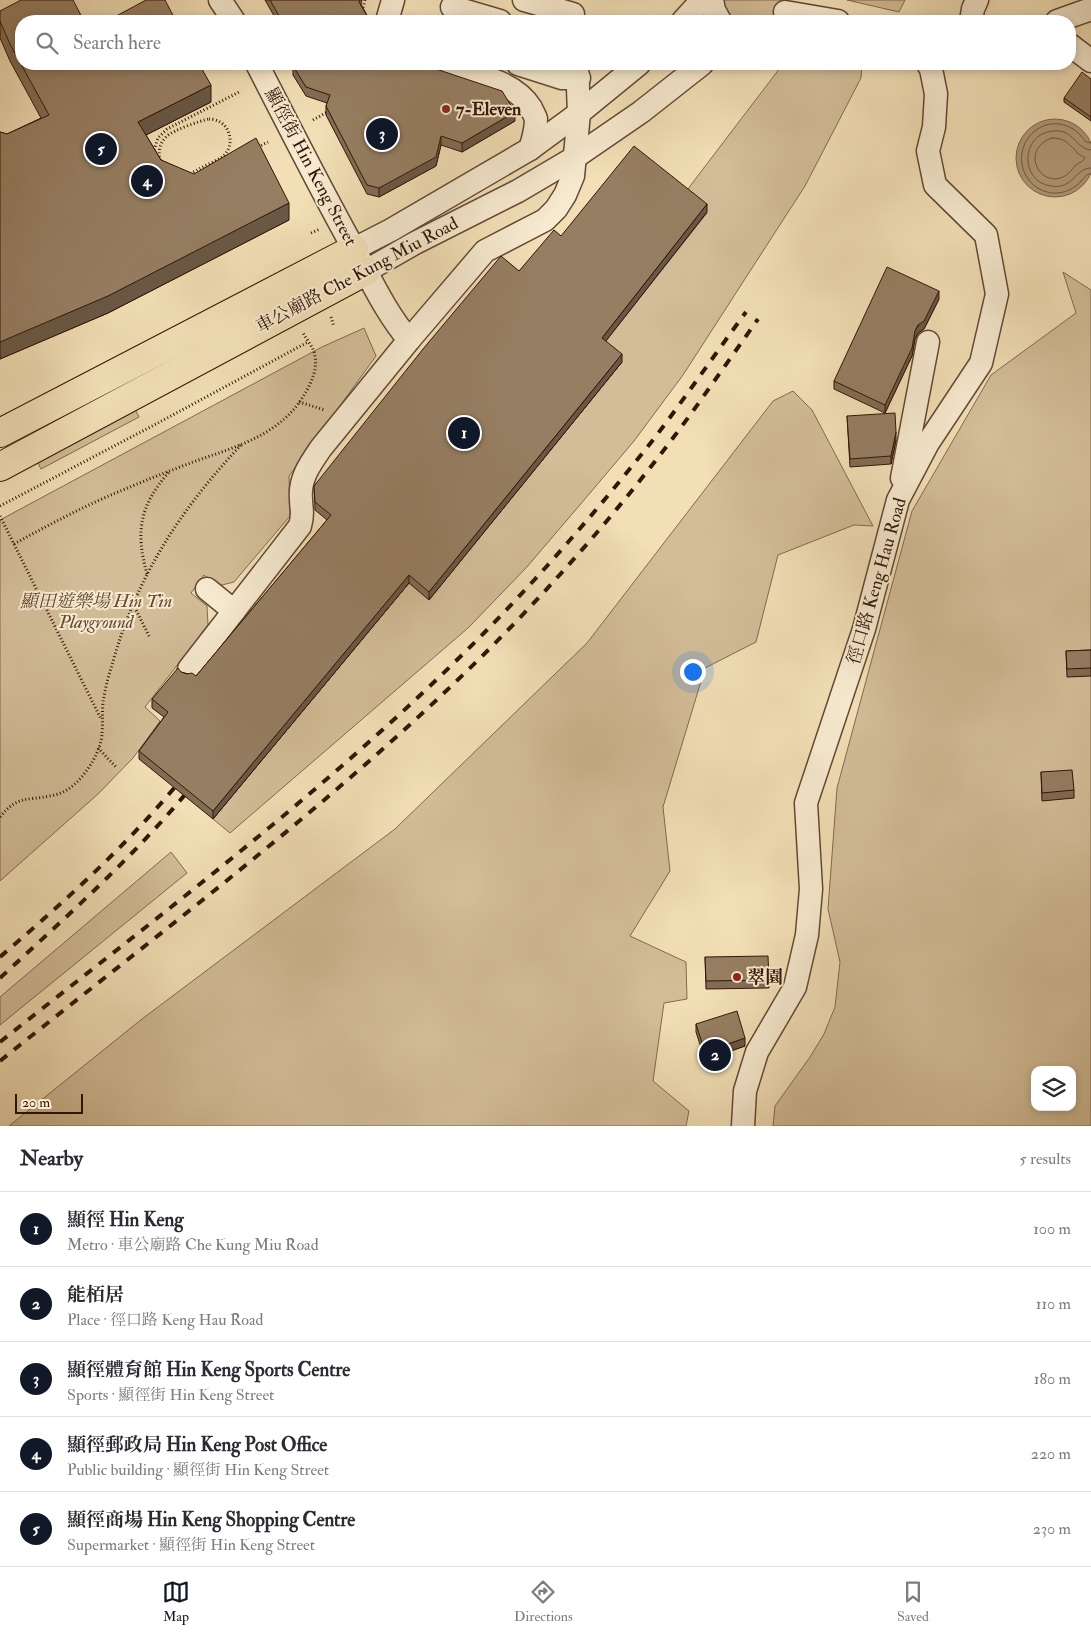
<!DOCTYPE html>
<html lang="en">
<head>
<meta charset="utf-8">
<style>
  :root { --surface:#fff; --page:#f2f2f3; --text:#2b2b33; --muted:#7c7c81; --line:#e1e1e2; --accent:#111827 }
  body { margin:0; font-family:"IM FELL Double Pica","Noto Serif TC",serif; background:var(--page); color:var(--text) }
  .controls { position:absolute; right:15px; bottom:15px; display:grid; overflow:hidden; border-radius:10px; box-shadow:0 2px 8px #0003 }
  .controls button { width:45px; height:45px; display:grid; place-items:center; padding:0; border:0; border-bottom:1px solid var(--line); background:var(--surface); color:var(--text); font:25px sans-serif }
  .scale { position:absolute; left:15px; bottom:12px; width:68px; box-sizing:border-box; padding-left:5px; border:2px solid #331506; border-top:0; font-size:14px; line-height:18px; white-space:nowrap; color:#331506; -webkit-text-stroke:4px #f7ead0; paint-order:stroke }
  .you { position:absolute; left:692px; top:671px; width:18px; height:18px; margin:-12px; border:4px solid #fff; border-radius:50%; background:#1a73e8; box-shadow:0 0 0 8px #1a73e833 }
  .badge { display:grid; place-items:center; width:32px; height:32px; border-radius:50%; background:var(--accent); color:#fff; font-size:16px; font-weight:700 }
  .pin { position:absolute; translate:-50% -50%; border:2px solid #fff; box-shadow:0 1px 5px #0006 }
  .list { margin:0; padding:0; list-style:none }
  h2 { display:flex; justify-content:space-between; align-items:center; height:65px; margin:0; padding:0 20px; font-size:21px }
  h2 small { font-size:16px; font-weight:400; color:var(--muted) }
  .list li { display:grid; grid-template-columns:32px 1fr auto; gap:15px; align-items:center; box-sizing:border-box; height:75px; padding:0 20px; border-top:1px solid var(--line) }
  .list b { display:block; font-size:19px; white-space:nowrap }
  .list p { margin:0; font-size:16px; white-space:nowrap; color:var(--muted) }
  .list em { font-size:16px; font-style:normal; color:var(--muted) }
  .icon { flex:none; width:28px; height:28px; fill:none; stroke:currentColor; stroke-width:2; stroke-linecap:round; stroke-linejoin:round }
  .map { position:relative; flex:none; width:1091px; height:1126px; overflow:hidden }
  .search { position:absolute; background:var(--surface); box-shadow:0 2px 8px #0003; left:15px; right:15px; top:15px; height:55px; display:flex; align-items:center; gap:12px; box-sizing:border-box; padding:0 18px; border-radius:20px; color:var(--muted); font-size:19px }
  .sheet { height:440px; background:var(--surface) }
  nav { display:flex; justify-content:space-around; align-items:center; box-sizing:border-box; height:70px; border-top:1px solid var(--line); background:var(--surface); font-size:14px; color:var(--muted) }
  nav a { display:grid; justify-items:center; gap:2px }
  nav .on { color:var(--accent) }
  .map>svg:first-child { display:block }
  .green { fill:#d2bd98; stroke:#82694f; fill-rule:evenodd }
  .water { fill:#b19a7a; stroke:#7f654c }
  .lines { fill:none; stroke-linecap:round; stroke-linejoin:round }
  .shore { stroke:#725840; stroke-width:1 }
  .minor-casing { stroke:#634832; stroke-width:25 }
  .major-casing { stroke:#331506; stroke-width:30 }
  .path { stroke:#331506; stroke-width:3; stroke-dasharray:1 2.5; stroke-linecap:butt }
  .minor { stroke:#f7ead0; stroke-width:22 }
  .major { stroke:#f2dfb6; stroke-width:28 }
  .rail { stroke:#331506; stroke-width:4; stroke-dasharray:9 9; stroke-linecap:butt }
  .wall { fill:#816c54; stroke:#331506 }
  .shaded-wall { fill:#695845; stroke:#331506 }
  .building { fill:#967e62; stroke:#331506 }
  .poi-dot { fill:#8f2418; stroke:#f7ead0; stroke-width:2 }
  .labels { text-anchor:middle; dominant-baseline:central; stroke-width:4; stroke-linejoin:round; paint-order:stroke }
  .poi-label { font-size:18px; font-weight:bold; fill:#331506; stroke:#f7ead0; text-anchor:start }
  .street-label { font-size:18px; fill:#331506; stroke:#f7ead0 }
  .park-label { font-size:18px; font-style:italic; fill:#634732; stroke:#f7ead0 }
</style>
</head>
<body>
<div class="map">
<svg width="1091" height="1126" viewBox="0 0 1091 1126">
  <rect width="100%" height="100%" fill="#f2dfb6"/>
  <filter id="stains"><feTurbulence type="fractalNoise" baseFrequency=".004" numOctaves="4"/><feColorMatrix values="0 0 0 0 .2 0 0 0 0 .09 0 0 0 0 .02 0 0 0 .5 -.17"/></filter>
  <radialGradient id="worn" r=".72"><stop offset=".6" stop-color="#630" stop-opacity="0"/><stop offset="1" stop-color="#630" stop-opacity=".3"/></radialGradient>
  <g class="green">
    <path d="M717,0H783C784,8 779,15 775,21H725Z"/>
    <polygon points="847,0 905,0 899,12"/>
    <polygon points="783,64 862,64 861,78 805,186 683,375 634,441 579,506 526,568 468,628 230,833 213,819 409,583 429,599 622,362 602,346 707,213 684,194"/>
    <path d="M1063,272L1091,290V1126H773L775,1106L810,1057L824,1034L835,1007L840,962L828,909L837,788L912,511L991,375L1076,313ZM1035,1070H1072V1107H1035Z"/>
    <polygon points="364,328 376,356 289,476 290,516 234,582 218,586 204,575 191,593 207,606 208,625 145,707 160,721 133,758 98,794 0,881 0,520 322,347"/>
    <polygon points="793,391 812,410 873,526 854,525 778,555 756,642 705,668 663,807 670,871 630,936 686,962 687,999 664,1003 653,1081 689,1111 686,1126 9,1126 142,1019 395,829 587,643 773,401"/>
    <polygon points="135,409 139,417 41,469 37,461"/>
    <polygon points="171,852 187,873 0,1025 0,997"/>
  </g>
  <circle class="water" cx="1055" cy="158" r="39"/>
  <g class="lines">
    <g class="shore">
      <path d="M1052,138C1064,138 1067,142 1075,150C1077,154 1082,156 1085,158C1083,162 1080,162 1076,165C1072,169 1070,173 1065,176C1040,190 1019,149 1052,138Z"/>
      <path d="M1091,143L1086,142C1082,137 1078,132 1073,129C1040,109 1006,150 1029,180C1034,187 1043,192 1052,193C1063,194 1075,189 1082,180C1086,176 1086,174 1091,174"/>
      <path d="M1091,150C1075,149 1074,128 1052,131C1020,135 1020,182 1051,186C1073,190 1075,168 1091,168"/>
    </g>
    <defs>
      <g id="minor">
        <polyline points="220,0 234,21"/>
        <polyline points="524,0 573,14"/>
        <polyline points="712,0 714,10 720,21"/>
        <polyline points="452,7 500,21"/>
        <polyline points="785,12 838,21"/>
        <polyline points="387,21 393,0"/>
        <polyline points="683,21 702,0"/>
        <polyline points="971,21 973,9 977,0"/>
        <polyline points="1057,21 1091,9"/>
        <polyline points="1070,45 1091,61"/>
        <path d="M257,64C289,126 320,188 354,249C371,280 386,313 409,340"/>
        <path d="M443,64C472,74 514,80 531,108C532,111 535,115 536,119C536,129 533,140 530,149"/>
        <polyline points="518,64 562,78 579,78"/>
        <polyline points="354,249 391,230 530,149 579,113 639,64"/>
        <polyline points="366,271 415,243 518,191 574,158 641,112 702,64"/>
        <polyline points="902,478 928,342"/>
        <polyline points="207,589 234,611"/>
        <path d="M189,669L300,526C304,512 301,511 301,499C299,479 310,464 321,448L409,340L485,251L545,220L556,209L565,195L573,176L579,113L577,64"/>
        <polyline points="743,1126 745,1091 757,1052 795,987 807,935 811,889 806,803 864,629 898,500 928,443 981,363 997,294 986,235 935,185 928,151 934,127 936,94 931,69 928,64"/>
      </g>
      <g id="major">
        <polyline points="0,433 354,249"/>
        <polyline points="0,467 366,271"/>
      </g>
    </defs>
    <use href="#minor" class="minor-casing"/>
    <use href="#major" class="major-casing"/>
    <g class="path">
      <polyline points="362,11 365,0"/>
      <path d="M209,119C212,119 217,120 220,122C232,129 234,148 222,157C216,161 208,164 201,168C195,171 188,176 180,176C160,176 152,149 167,136C174,130 199,121 209,119Z"/>
      <polyline points="313,120 329,111"/>
      <polyline points="258,147 268,142"/>
      <polyline points="154,150 158,138 167,129 241,91"/>
      <polyline points="311,233 320,229"/>
      <polyline points="331,317 334,327"/>
      <polyline points="299,402 325,410"/>
      <polyline points="0,506 156,424 308,342"/>
      <polyline points="0,516 101,719"/>
      <path d="M14,544C52,523 90,503 130,487C151,478 172,470 193,462C238,446 285,434 308,388C313,378 317,368 315,356C314,348 307,340 303,333"/>
      <path d="M147,574C135,531 140,505 169,472"/>
      <polyline points="133,604 150,638"/>
      <polyline points="98,748 116,767"/>
      <path d="M0,817C18,795 26,801 50,796C69,793 81,780 91,764C96,756 102,743 102,733C103,722 102,713 103,702C105,690 108,677 112,665C136,578 179,511 241,445"/>
    </g>
    <use href="#minor" class="minor"/>
    <use href="#major" class="major"/>
    <g class="rail">
      <path d="M0,957C65,901 130,843 184,776"/>
      <path d="M0,978C67,916 135,856 193,785"/>
      <path d="M0,1042C165,911 335,784 483,634C543,573 600,507 653,440C685,398 715,354 746,312"/>
      <path d="M0,1061C158,934 323,811 469,669C550,590 626,503 693,411C715,380 737,349 758,319"/>
    </g>
  </g>
  <g class="wall">
    <polygon points="265,0 362,0 361,4 370,21 277,21"/>
    <polygon points="0,11 21,21 211,102 146,135 161,160 289,220 108,313 0,359 0,132 7,134 41,118 10,61 0,38"/>
    <polygon points="293,66 515,121 462,152 441,145 436,166 379,197 367,194 326,115 326,106 327,103 306,96 293,75"/>
    <polygon points="1091,79 1091,121 1064,102 1064,98"/>
    <polygon points="707,212 605,341 622,362 429,600 409,583 213,819 139,759 139,751 164,717 152,708 152,699 181,672 196,676 327,520 315,510 314,486 519,271 561,236"/>
    <polygon points="939,299 924,329 918,333 915,339 912,356 885,413 834,389 834,381"/>
    <polygon points="847,416 896,440 891,464 850,467"/>
    <polygon points="1091,650 1091,676 1067,677 1066,651"/>
    <polygon points="1041,772 1074,790 1074,798 1042,801"/>
    <polygon points="705,957 769,980 769,988 706,989"/>
    <polygon points="696,1024 745,1046 705,1060 696,1032"/>
  </g>
  <g class="shaded-wall">
    <polygon points="211,85 211,102 138,139 138,122"/>
    <polygon points="515,112 515,121 462,152 462,143"/>
    <polygon points="441,136 441,145 436,166 379,197 379,188"/>
    <polygon points="289,203 289,220 108,313 0,359 0,342"/>
    <polygon points="707,204 707,212 602,346 602,338"/>
    <polygon points="939,291 939,299 924,329 918,333 915,339 912,356 885,413 885,405 915,331"/>
    <polygon points="622,354 622,362 429,600 429,592"/>
    <polygon points="896,432 896,440 891,464 891,456"/>
    <polygon points="409,575 409,583 213,819 213,811"/>
    <polygon points="745,1038 745,1046 705,1060 705,1052"/>
  </g>
  <g class="building">
    <polygon points="21,0 73,0 84,21 21,21 21,64 199,64 211,85 138,122 161,160 194,174 256,138 289,203 108,296 0,342 0,132 7,134 49,115 10,44 0,21 0,11"/>
    <polygon points="146,0 165,0 176,21 107,21"/>
    <polygon points="270,0 360,0 359,2 370,21 282,21"/>
    <polygon points="294,64 421,64 502,91 515,112 462,143 441,136 436,157 379,188 367,185 326,106 330,95 306,87 293,66"/>
    <polygon points="1082,72 1091,79 1091,117 1064,98"/>
    <polygon points="634,146 707,204 602,338 622,354 429,592 409,575 213,811 139,751 168,712 152,699 178,668 181,672 187,674 192,673 196,676 331,515 315,502 314,486 423,349 501,256 519,271 554,230 561,236"/>
    <polygon points="887,267 939,291 924,321 918,325 915,331 912,348 885,405 834,381"/>
    <polygon points="895,413 896,432 891,456 850,459 847,416"/>
    <polygon points="1091,650 1091,668 1067,669 1066,651"/>
    <polygon points="1072,770 1074,790 1042,793 1041,772"/>
    <polygon points="768,956 769,980 706,981 705,957"/>
    <polygon points="737,1011 745,1038 705,1052 696,1024"/>
  </g>
  <g class="poi-dot">
    <circle cx="446" cy="109" r="5"/>
    <circle cx="737" cy="977" r="5"/>
  </g>
  <g class="labels">
    <g class="poi-label">
      <text x="456" y="109">7-Eleven</text>
      <text x="747" y="977">翠園</text>
    </g>
    <g class="street-label">
      <text transform="translate(311 167) rotate(62)">顯徑街 Hin Keng Street</text>
      <text transform="translate(357 275) rotate(-28)">車公廟路 Che Kung Miu Road</text>
      <text transform="translate(877 581) rotate(-74)">徑口路 Keng Hau Road</text>
    </g>
    <g class="park-label">
      <text x="96" y="601">顯田遊樂場 Hin Tin<tspan x="96" dy="21">Playground</tspan></text>
    </g>
  </g>
  <rect width="100%" height="100%" filter="url(#stains)"/>
  <rect width="100%" height="100%" fill="url(#worn)"/>
</svg>
<div class="controls">
<button><svg class="icon" aria-label="layers" viewBox="0 0 24 24"><path d="M12 4l9 5-9 5-9-5zM3 14l9 5 9-5"/></svg></button>
</div>
<div class="scale">20 m</div>
<div class="you"></div>
<div class="pin badge" style="left:464px;top:433px">1</div>
<div class="pin badge" style="left:715px;top:1055px">2</div>
<div class="pin badge" style="left:382px;top:134px">3</div>
<div class="pin badge" style="left:147px;top:181px">4</div>
<div class="pin badge" style="left:101px;top:149px">5</div>
<div class="search"><svg class="icon" aria-label="search" viewBox="0 0 24 24"><circle cx="10" cy="10" r="6"/><path d="M15 15l6 6"/></svg>Search here</div>
</div>
<section class="sheet">
<h2>Nearby<small>5 results</small></h2>
<ul class="list">
<li><span class="badge">1</span><div><b>顯徑 Hin Keng</b><p>Metro · 車公廟路 Che Kung Miu Road</p></div><em>100 m</em></li>
<li><span class="badge">2</span><div><b>能栢居</b><p>Place · 徑口路 Keng Hau Road</p></div><em>110 m</em></li>
<li><span class="badge">3</span><div><b>顯徑體育館 Hin Keng Sports Centre</b><p>Sports · 顯徑街 Hin Keng Street</p></div><em>180 m</em></li>
<li><span class="badge">4</span><div><b>顯徑郵政局 Hin Keng Post Office</b><p>Public building · 顯徑街 Hin Keng Street</p></div><em>220 m</em></li>
<li><span class="badge">5</span><div><b>顯徑商場 Hin Keng Shopping Centre</b><p>Supermarket · 顯徑街 Hin Keng Street</p></div><em>230 m</em></li>
</ul>
</section>
<nav>
<a class="on"><svg class="icon" aria-label="map" viewBox="0 0 24 24"><path d="M3 6l6-2 6 2 6-2v14l-6 2-6-2-6 2zM9 4v14M15 6v14"/></svg>Map</a>
<a><svg class="icon" aria-label="directions" viewBox="0 0 24 24"><path d="M12 3l9 9-9 9-9-9zM9 14v-3h6M13 9l2 2-2 2"/></svg>Directions</a>
<a><svg class="icon" aria-label="saved" viewBox="0 0 24 24"><path d="M7 4h10v16l-5-4-5 4z"/></svg>Saved</a>
</nav>
</body>
</html>
